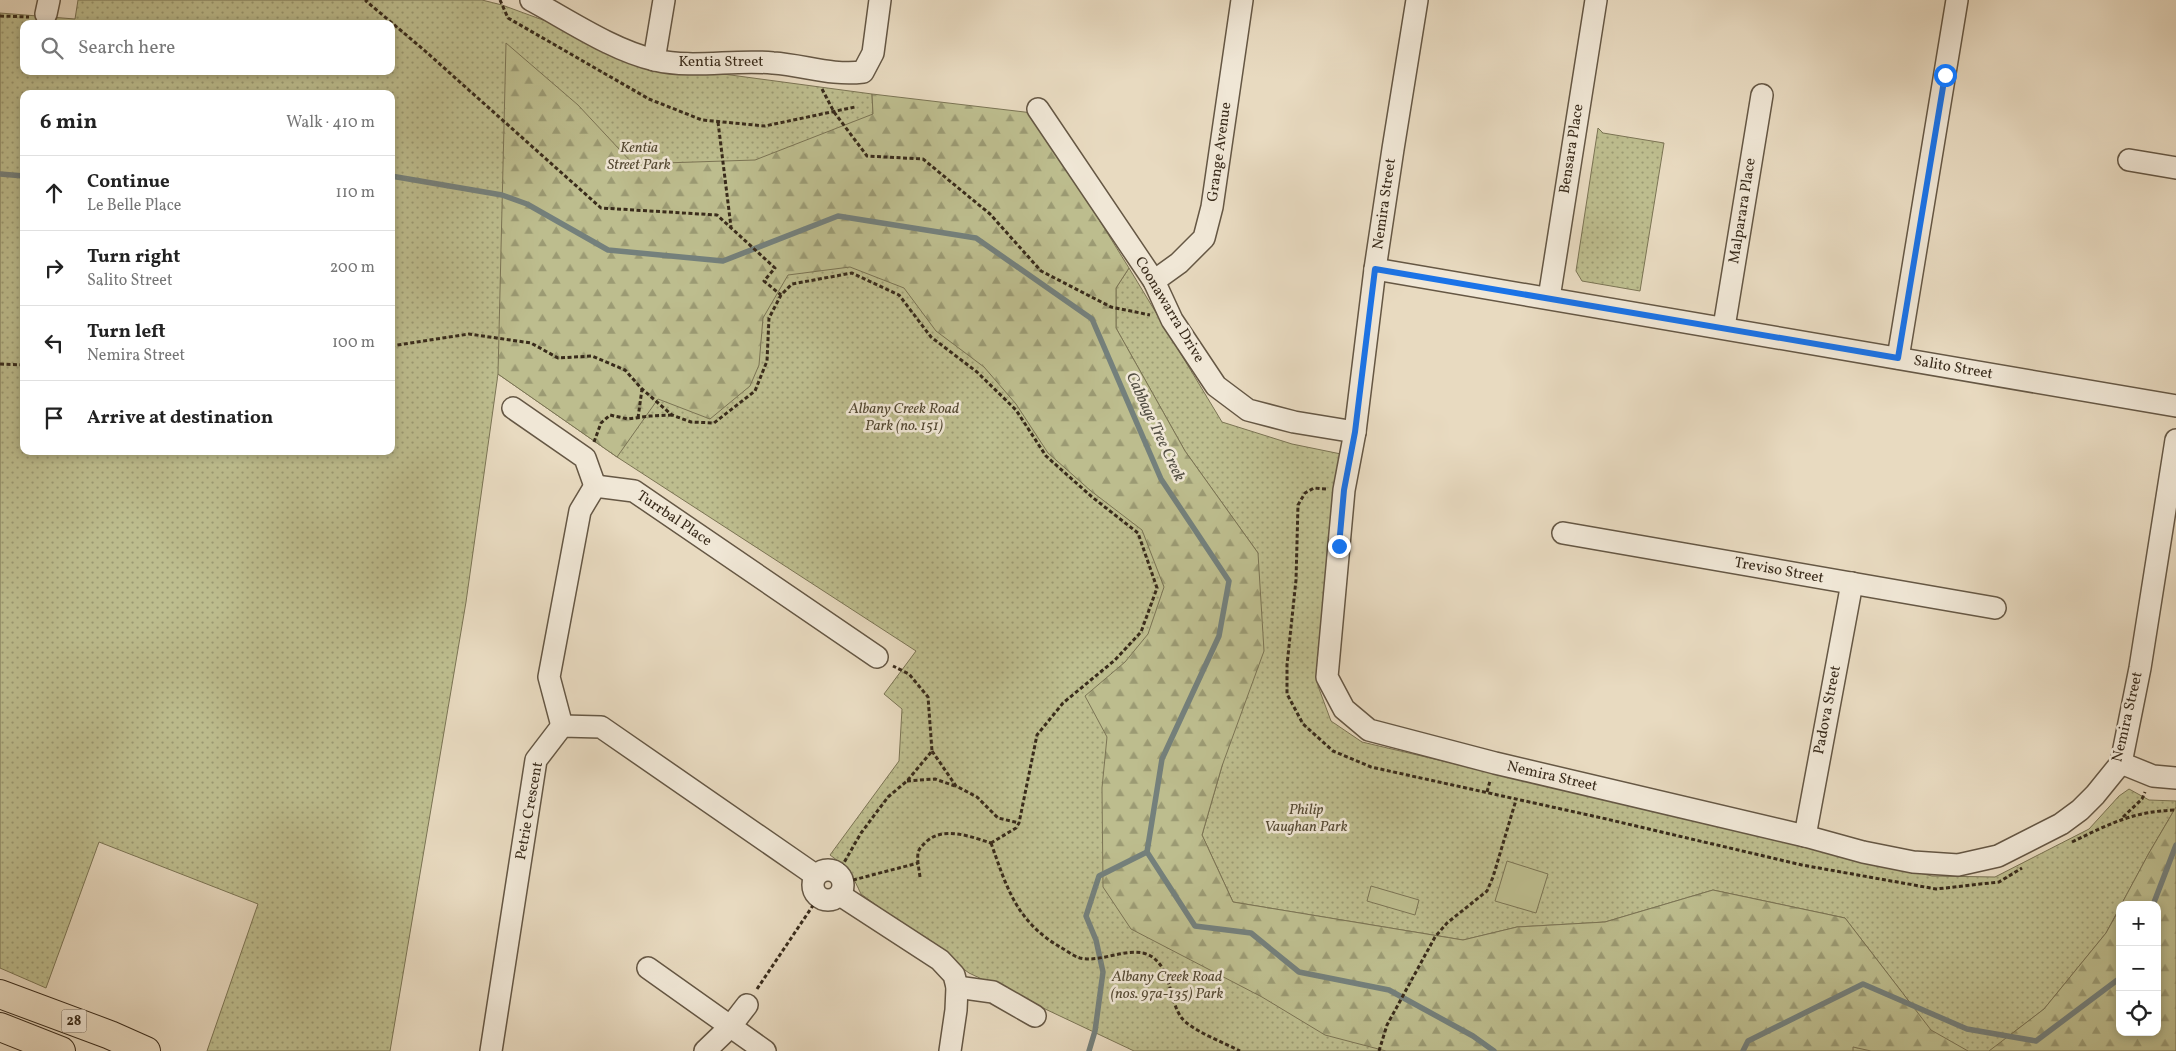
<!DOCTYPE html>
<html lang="en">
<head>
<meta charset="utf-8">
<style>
  :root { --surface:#fff; --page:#f6f6f6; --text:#222; --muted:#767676; --line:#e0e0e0 }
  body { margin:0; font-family:Vollkorn,serif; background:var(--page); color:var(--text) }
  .controls { position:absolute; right:15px; bottom:15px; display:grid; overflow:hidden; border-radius:10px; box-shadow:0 2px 8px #0003 }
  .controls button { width:45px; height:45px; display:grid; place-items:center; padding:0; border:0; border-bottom:1px solid var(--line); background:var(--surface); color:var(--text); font:25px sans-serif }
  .stop { position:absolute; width:15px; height:15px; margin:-11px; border:4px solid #1a73e8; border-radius:50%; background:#fff }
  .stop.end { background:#1a73e8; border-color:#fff; box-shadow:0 1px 5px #0008 }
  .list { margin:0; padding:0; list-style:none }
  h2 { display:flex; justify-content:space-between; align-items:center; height:65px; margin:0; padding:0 20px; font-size:21px }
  h2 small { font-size:16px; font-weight:400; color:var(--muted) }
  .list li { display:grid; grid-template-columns:32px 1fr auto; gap:15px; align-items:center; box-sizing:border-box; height:75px; padding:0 20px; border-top:1px solid var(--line) }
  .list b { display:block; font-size:19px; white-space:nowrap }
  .list p { margin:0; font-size:16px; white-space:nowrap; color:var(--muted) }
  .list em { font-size:16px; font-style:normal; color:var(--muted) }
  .icon { flex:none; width:28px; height:28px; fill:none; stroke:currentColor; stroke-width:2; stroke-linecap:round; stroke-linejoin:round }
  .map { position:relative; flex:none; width:2176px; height:1051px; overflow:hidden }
  .search { position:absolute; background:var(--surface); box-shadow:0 2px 8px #0003; left:20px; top:20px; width:375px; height:55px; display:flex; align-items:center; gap:12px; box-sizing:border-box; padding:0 18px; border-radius:10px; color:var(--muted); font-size:19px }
  .panel { position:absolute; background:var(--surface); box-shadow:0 2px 8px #0003; left:20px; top:90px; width:375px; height:365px; border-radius:10px }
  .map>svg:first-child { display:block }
  .grass { fill:url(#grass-dots); stroke:#7b7454; fill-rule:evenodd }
  .forest { fill:url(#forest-firs); stroke:#7b7454 }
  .garden { fill:#bdbd8e; stroke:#7b7454 }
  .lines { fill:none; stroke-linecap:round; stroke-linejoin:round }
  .stream { stroke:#74807c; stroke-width:5.5 }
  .minor-casing { stroke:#655744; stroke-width:24 }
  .major-casing { stroke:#392b1b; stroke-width:30 }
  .path { stroke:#392b1b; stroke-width:3; stroke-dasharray:4 2.5; stroke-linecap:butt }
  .minor { stroke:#f0e7d6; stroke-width:21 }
  .major { stroke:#e8dac0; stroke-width:28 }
  .route { stroke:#1a73e8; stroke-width:6 }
  .labels { text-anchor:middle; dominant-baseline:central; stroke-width:5; stroke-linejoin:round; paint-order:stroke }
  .shield { fill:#f0e7d6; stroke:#706353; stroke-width:1 }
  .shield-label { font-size:14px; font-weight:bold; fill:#392b1b }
  .street-label { font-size:15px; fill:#392b1b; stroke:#f0e7d6 }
  .park-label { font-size:15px; font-style:italic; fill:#534832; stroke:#f0e7d6 }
  .water-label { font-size:16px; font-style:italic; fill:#524e43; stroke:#f0e7d6 }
</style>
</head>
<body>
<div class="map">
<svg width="2176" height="1051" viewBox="0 0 2176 1051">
  <defs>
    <pattern id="grass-dots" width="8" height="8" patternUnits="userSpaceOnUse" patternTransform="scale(1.25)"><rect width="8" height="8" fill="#bdbd8e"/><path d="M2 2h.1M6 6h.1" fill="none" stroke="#9b9a73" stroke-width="1.8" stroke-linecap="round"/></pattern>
    <pattern id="forest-firs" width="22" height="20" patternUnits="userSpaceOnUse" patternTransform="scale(1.25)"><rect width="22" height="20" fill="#bdbd8e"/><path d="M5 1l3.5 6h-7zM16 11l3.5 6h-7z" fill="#9b9a73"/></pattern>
  </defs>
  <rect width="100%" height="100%" fill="#e8dac0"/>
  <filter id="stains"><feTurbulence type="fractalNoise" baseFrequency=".004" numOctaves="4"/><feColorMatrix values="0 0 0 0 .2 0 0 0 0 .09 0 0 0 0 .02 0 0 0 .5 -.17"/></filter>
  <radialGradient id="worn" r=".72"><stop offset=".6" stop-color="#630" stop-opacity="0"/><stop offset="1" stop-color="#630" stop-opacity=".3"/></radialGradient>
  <g class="grass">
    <path d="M78,0H482L502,5L671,67L872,94L873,114L1229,581L1162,759L1195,926L1494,1051H1134L969,973L861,894L849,869L830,855L899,761L902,709L884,694L916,651L617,457L498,374L466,602L390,1051H207L258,904L99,842L46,988L0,968V13L75,19ZM24,24H391V71H24ZM24,94H391V451H24Z"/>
    <polygon points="1598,128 1603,133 1664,143 1640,291 1582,281 1576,271"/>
    <polygon points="1129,268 1222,422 1292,444 1341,454 1318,686 1331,721 1362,742 1932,876 1995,877 2089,829 2119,796 2129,789 2149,800 2176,801 2176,807 2149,853 2106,933 2044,1009 2009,1036 2008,1051 1743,1051 1911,1004 1845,918 1713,890 1605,922 1517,927 1463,940 1233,902 1202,835 1222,766 1258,553 1185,451 1116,328 1116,288"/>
  </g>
  <g class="forest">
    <polygon points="506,43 578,105 633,164 755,160 873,114 872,94 1033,113 1129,268 1116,288 1116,328 1185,451 1258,553 1264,651 1222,766 1202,835 1233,902 1463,940 1517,927 1605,922 1713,890 1845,918 1931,1030 1968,1051 1871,1051 1853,1047 1853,1051 1386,1051 1325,1035 1262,997 1131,929 1103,887 1102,788 1107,737 1085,696 1125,662 1148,634 1164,587 1142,530 1091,491 1048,453 1016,404 984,367 936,331 904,288 850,267 788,275 763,318 759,365 750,386 710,419 658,399 617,457 498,374"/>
    <polygon points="2176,807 2176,1051 1989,1051 2044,1009 2106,933 2120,908 2120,1032 2157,1032 2157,905 2121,905 2149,853"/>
  </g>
  <g class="garden">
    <polygon points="1507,861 1548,874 1536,913 1495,901"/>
    <polygon points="1371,886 1419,900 1415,915 1367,901"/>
  </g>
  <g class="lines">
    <g class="stream">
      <polyline points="0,174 24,176"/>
      <polyline points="391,176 502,195 527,204 608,250 723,261 838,216 976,238 1092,319 1161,479 1229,581 1219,636 1162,759 1147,852 1195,926 1251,933 1299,972 1389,990 1473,1036 1494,1051"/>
      <polyline points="2153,905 2176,845"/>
      <polyline points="1089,1051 1095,1031 1103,972 1096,940 1086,916 1099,876 1147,852"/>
      <polyline points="1743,1051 1748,1041 1863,984 1967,1029 2036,1041 2120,978"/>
    </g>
    <defs>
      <g id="minor">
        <path d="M531,0C568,20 614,51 655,60C694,69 733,59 773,63C804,65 831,76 863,72L873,53L880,0"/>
        <polyline points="1417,0 1393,149 1375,269 1355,432 1344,490 1327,677 1344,709 1369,730 1495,763 1805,836 1863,852 1913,862 1958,865 1998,856 2061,824 2080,810 2095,795 2121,763 2140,668 2176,440"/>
        <polyline points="46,14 49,0"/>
        <polyline points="654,60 664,0"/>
        <polyline points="1038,109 1154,281 1172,320 1216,386 1248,410 1294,422 1355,432"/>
        <polyline points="2129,160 2176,168"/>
        <polyline points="1375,269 2176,406"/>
        <polyline points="1154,281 1179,263 1204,238 1212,207 1242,0"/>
        <polyline points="1549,298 1596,0"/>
        <polyline points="1724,327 1762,95"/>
        <polyline points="1898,358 1957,0"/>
        <polyline points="513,408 585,458 595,486"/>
        <polyline points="1563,533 1995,608"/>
        <polyline points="562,726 549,677 580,511 595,486 634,491 877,657"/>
        <polyline points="2121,763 2153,776 2176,778"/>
        <polyline points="1805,836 1852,583"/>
        <circle cx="828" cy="885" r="15"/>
        <polyline points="840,895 940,960 954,975 957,987 956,1010 950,1051"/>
        <polyline points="648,968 765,1051"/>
        <polyline points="957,987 993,992 1035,1016"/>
        <polyline points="491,1051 536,760 562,726 601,727 815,875"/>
        <polyline points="705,1051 730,1027 747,1005"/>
      </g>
      <g id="major">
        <polyline points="0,994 110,1035 146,1051"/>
        <polyline points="0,1027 61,1051"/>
      </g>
    </defs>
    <use href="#minor" class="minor-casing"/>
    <use href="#major" class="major-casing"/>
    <g class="path">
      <polyline points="368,0 366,1 424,50 601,208 717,215 775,268 764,281 781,295"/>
      <polyline points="500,0 508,18 649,99 702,120 765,126 855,107"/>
      <polyline points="0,16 29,17"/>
      <polyline points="822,89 834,112 867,156 923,159 990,214 1041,271 1111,307 1150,315"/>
      <polyline points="718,122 731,227"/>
      <polyline points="391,346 469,334 531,343 558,358 592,356 625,370 642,389 672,415 691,422 714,423 755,391 767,361 769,318 781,295 792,284 852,273 899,295 931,337 977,372 1016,410 1046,456 1092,497 1138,533 1157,588 1141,632 1115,660 1063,703 1037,735 1019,823 1016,828 991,843"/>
      <polyline points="0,364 24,365"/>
      <polyline points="638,418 642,389"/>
      <polyline points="594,442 601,423 610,415 628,419 650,416 672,415"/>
      <polyline points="1326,489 1314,488 1305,493 1298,505 1296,580 1287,665 1287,694 1303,724 1333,751 1371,767 1602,818 1802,865 1936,889 1999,882 2022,868"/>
      <polyline points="932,751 956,786 977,797 998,818 1019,823"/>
      <polyline points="907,781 935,779 955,786"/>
      <polyline points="1487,792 1490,781"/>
      <polyline points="2123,817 2142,799 2145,792"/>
      <path d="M2072,842C2109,824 2134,811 2176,810"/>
      <path d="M991,843C1007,888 1016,921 1060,947C1066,950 1073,956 1080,958C1104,964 1137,940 1157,961C1171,975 1170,1001 1181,1017C1190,1030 1225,1043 1240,1051"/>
      <polyline points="838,873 861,833 888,797 907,781 932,751 928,697 909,674 893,666"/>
      <path d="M920,877C919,869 917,861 918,853C919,848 923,845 927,841C944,826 972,837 991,843"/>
      <polyline points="853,880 918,863"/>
      <polyline points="757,989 818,898"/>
      <polyline points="1379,1051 1387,1025 1435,937 1447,923 1487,891 1493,877 1516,800"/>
    </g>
    <use href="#minor" class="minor"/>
    <use href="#major" class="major"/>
  </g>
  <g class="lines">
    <polyline class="route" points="1339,546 1344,490 1355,432 1375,269 1898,358 1945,75"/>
  </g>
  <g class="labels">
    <rect class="shield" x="61.5" y="1009.5" width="25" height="23" rx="4"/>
    <g class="shield-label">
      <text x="74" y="1021">28</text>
    </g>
    <g class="street-label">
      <text x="721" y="62">Kentia Street</text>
      <text transform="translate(1572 149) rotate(-81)">Bensara Place</text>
      <text transform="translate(1220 152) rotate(-82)">Grange Avenue</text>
      <text transform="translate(1385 204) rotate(-82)">Nemira Street</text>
      <text transform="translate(1743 211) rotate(-81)">Malparara Place</text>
      <text transform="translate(1169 310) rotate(59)">Coonawarra Drive</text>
      <text transform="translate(1953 368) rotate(10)">Salito Street</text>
      <text transform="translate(674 519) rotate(34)">Turrbal Place</text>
      <text transform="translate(1779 571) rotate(10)">Treviso Street</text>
      <text transform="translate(1828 710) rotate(-79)">Padova Street</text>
      <text transform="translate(2128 717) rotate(-77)">Nemira Street</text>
      <text transform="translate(1552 777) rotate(13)">Nemira Street</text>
      <text transform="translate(530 811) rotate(-80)">Petrie Crescent</text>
    </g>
    <g class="park-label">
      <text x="639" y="148">Kentia<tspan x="639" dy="17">Street Park</tspan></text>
      <text x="904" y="409">Albany Creek Road<tspan x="904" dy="17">Park (no. 151)</tspan></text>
      <text x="1306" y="810">Philip<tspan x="1306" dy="17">Vaughan Park</tspan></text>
      <text x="1167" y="977">Albany Creek Road<tspan x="1167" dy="17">(nos. 97a-135) Park</tspan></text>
    </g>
    <g class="water-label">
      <text transform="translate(1155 427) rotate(65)">Cabbage Tree Creek</text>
    </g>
  </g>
  <rect width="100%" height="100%" filter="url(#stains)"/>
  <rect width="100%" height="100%" fill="url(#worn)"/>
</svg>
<div class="controls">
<button>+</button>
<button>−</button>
<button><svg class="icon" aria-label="locate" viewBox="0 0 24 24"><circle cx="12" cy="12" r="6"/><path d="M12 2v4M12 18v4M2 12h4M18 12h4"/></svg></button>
</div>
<div class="stop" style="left:1945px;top:75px"></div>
<div class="stop end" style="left:1339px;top:546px"></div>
<div class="search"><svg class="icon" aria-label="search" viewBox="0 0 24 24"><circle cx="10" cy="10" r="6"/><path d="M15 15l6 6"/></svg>Search here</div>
<section class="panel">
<h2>6 min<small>Walk · 410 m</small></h2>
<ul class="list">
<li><svg class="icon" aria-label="ahead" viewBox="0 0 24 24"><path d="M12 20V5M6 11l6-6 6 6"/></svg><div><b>Continue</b><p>Le Belle Place</p></div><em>110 m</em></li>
<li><svg class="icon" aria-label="right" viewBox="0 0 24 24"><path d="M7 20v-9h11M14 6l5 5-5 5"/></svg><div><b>Turn right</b><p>Salito Street</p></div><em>200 m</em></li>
<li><svg class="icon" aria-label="left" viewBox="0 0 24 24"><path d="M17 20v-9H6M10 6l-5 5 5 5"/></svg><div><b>Turn left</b><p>Nemira Street</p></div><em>100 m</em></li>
<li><svg class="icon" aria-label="arrive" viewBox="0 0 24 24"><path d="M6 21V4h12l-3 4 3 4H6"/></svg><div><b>Arrive at destination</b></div></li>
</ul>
</section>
</div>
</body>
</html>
